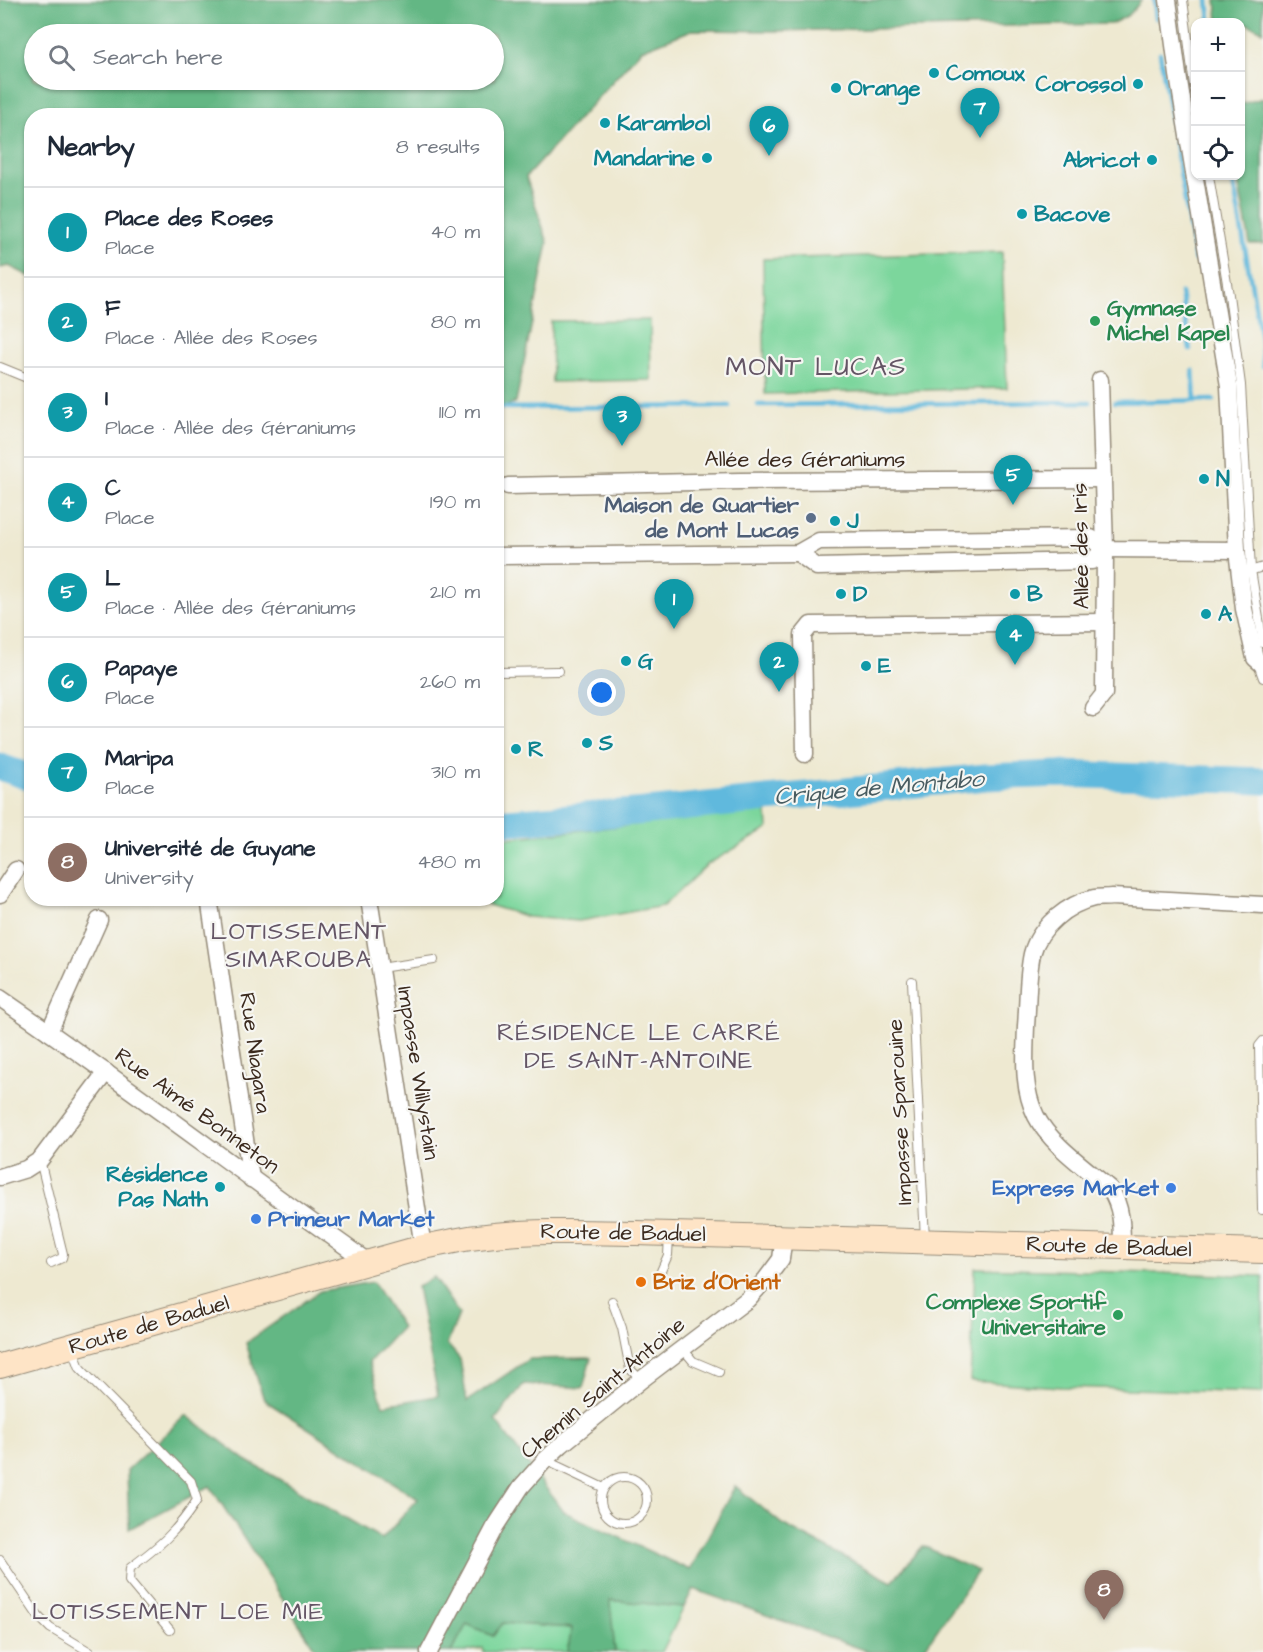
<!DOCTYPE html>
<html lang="en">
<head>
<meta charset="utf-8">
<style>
  :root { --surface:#fff; --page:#f2f2f3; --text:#1f2937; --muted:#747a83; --line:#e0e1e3; --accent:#db2777 }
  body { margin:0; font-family:"Architects Daughter",sans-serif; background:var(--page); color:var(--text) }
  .controls { position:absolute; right:18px; top:18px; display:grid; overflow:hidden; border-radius:12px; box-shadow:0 2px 4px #0004 }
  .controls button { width:54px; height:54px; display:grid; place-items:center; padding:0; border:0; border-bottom:2px solid var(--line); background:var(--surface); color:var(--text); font:30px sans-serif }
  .you { position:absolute; left:602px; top:693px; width:21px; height:21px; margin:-15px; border:4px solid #fff; border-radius:50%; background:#1a73e8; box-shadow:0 0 0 9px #1a73e833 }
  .badge { display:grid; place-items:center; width:39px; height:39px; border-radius:50%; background:var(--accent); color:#fff; font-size:20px; font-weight:700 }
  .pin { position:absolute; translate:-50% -50px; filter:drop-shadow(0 2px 3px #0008) }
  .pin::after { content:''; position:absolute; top:32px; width:21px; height:18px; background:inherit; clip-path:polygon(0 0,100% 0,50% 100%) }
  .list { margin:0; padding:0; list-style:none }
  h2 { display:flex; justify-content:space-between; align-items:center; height:78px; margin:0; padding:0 24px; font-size:26px }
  h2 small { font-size:20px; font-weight:400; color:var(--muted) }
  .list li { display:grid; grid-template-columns:39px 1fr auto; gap:18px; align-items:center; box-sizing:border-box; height:90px; padding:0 24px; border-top:2px solid var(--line) }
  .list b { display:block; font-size:22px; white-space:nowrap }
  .list p { margin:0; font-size:20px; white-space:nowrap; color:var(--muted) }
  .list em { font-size:20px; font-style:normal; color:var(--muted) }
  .icon { flex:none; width:33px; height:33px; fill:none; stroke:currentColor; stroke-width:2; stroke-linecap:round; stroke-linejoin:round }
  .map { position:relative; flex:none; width:1263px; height:1652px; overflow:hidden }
  .search { position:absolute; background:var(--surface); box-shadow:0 2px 4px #0004; left:24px; top:24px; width:480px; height:66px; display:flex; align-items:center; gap:15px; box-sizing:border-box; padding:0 21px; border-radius:33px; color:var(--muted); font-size:22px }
  .panel { position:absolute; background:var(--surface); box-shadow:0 2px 4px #0004; left:24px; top:108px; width:480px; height:798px; border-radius:24px }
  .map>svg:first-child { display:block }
  .green { fill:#7bd69c; stroke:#5b805d; stroke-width:1.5 }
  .forest { fill:#64b784; stroke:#507051; stroke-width:1.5; fill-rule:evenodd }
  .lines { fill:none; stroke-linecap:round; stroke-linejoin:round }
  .stream { stroke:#60b9dd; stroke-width:4.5 }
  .river { stroke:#60b9dd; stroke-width:27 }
  .lane-casing { stroke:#948a78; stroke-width:10 }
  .street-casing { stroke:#948a78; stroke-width:19 }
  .secondary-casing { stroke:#948a78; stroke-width:26 }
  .lane { stroke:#fff; stroke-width:8 }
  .street { stroke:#fff; stroke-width:16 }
  .secondary { stroke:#fee4c6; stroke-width:24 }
  .culture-dot { fill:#0f9aa8; stroke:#f6f6f2; stroke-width:2 }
  .leisure-dot { fill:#2e9e5b; stroke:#f6f6f2; stroke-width:2 }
  .service-dot { fill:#5c6f8a; stroke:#f6f6f2; stroke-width:2 }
  .shop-dot { fill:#3f7fe0; stroke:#f6f6f2; stroke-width:2 }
  .food-dot { fill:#e8710a; stroke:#f6f6f2; stroke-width:2 }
  .labels { text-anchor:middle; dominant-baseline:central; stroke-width:4.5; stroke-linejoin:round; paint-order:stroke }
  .culture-label { font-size:22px; font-weight:bold; fill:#0d838f; stroke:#f6f6f2; text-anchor:start }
  .leisure-label { font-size:22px; font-weight:bold; fill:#27864d; stroke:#f6f6f2; text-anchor:start }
  .street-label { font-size:22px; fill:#3b2a1e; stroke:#f6f6f2 }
  .service-label { font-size:22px; font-weight:bold; fill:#4e5e75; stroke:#f6f6f2; text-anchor:end }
  .shop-label { font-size:22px; font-weight:bold; fill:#366cbe; stroke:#f6f6f2; text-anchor:end }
  .food-label { font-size:22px; font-weight:bold; fill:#c56008; stroke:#f6f6f2; text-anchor:start }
  .water-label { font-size:24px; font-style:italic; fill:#485c61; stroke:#f6f6f2 }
  .neighbourhood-label { font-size:24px; letter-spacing:1.5px; fill:#645565; stroke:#f6f6f2 }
  .quarter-label { font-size:26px; letter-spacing:1.5px; fill:#645565; stroke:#f6f6f2 }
</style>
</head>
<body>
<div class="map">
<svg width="1263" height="1652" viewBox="0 0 1263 1652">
  <rect width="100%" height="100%" fill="#f6f6f2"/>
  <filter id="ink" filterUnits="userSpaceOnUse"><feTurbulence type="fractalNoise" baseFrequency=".0167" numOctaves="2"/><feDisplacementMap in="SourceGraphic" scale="12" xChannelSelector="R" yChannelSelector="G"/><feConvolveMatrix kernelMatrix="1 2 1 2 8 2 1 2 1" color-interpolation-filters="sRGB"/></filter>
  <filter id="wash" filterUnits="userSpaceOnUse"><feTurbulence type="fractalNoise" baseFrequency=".008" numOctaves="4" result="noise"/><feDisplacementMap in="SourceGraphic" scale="24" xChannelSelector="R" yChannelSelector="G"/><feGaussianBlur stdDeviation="1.35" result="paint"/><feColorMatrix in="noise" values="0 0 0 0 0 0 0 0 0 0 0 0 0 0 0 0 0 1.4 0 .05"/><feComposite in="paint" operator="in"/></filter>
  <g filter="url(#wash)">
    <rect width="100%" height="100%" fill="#eee9d1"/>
    <g class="green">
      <polygon points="1002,252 1007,388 765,394 763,259"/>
      <polygon points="650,320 651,380 552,382 551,321"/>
      <polygon points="767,811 768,829 708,864 663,906 579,921 528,917 488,905 485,899 496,898 497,839"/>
      <polygon points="975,1268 1263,1276 1263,1393 1061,1387 970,1381"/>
      <polygon points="609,1600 684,1607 662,1652 615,1652"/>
      <polygon points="502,1623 573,1628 567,1652 484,1652 483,1648 465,1652 451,1652 467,1624 493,1636"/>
    </g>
    <g class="forest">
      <path d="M0,0H1142L1129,15L1111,24L776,31L692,30L641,50L526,177L548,243L516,402L497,411L496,116H32L31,277L9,266L0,268ZM494,34V80H34V34Z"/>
      <polygon points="1216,0 1263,0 1263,31 1243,22 1241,25 1240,22 1218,22"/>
      <polygon points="1263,98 1263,244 1250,244 1237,176 1240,176 1241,104"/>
      <polygon points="434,1277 459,1314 447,1344 460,1359 467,1401 529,1359 591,1358 583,1388 524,1384 495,1420 564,1512 690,1570 735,1486 782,1524 892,1582 923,1546 978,1571 922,1652 870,1652 693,1589 684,1607 610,1600 615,1652 567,1652 572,1628 503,1623 493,1636 467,1624 451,1652 317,1652 210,1486 129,1529 127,1470 186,1415 246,1460 382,1539 418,1499 264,1400 246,1343 320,1291 373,1282 402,1327 369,1362 383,1405 438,1396 417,1287"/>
    </g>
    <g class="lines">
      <g class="stream">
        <polyline points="1154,0 1156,18"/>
        <polyline points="1208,0 1210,22"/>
        <polyline points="1160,53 1195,260"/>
        <polyline points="1232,176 1261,338 1263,366"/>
        <polyline points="1181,293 1190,350"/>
        <polyline points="1193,370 1195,401"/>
        <polyline points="1115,402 1214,400"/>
        <polyline points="758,405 1090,402"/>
        <polyline points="496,408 729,406"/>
      </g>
      <g class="river">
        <polyline points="0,767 32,778"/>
        <polyline points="496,823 647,811 986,777 1059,774 1263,781"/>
      </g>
    </g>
  </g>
  <g filter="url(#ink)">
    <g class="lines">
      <defs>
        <g id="lane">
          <polyline points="1183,0 1196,101"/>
          <polyline points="1209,176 1229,295 1241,385 1251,570 1263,643"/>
          <polyline points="0,367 32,380"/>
          <polyline points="1246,572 1263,567"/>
          <polyline points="1258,664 1263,678"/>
          <polyline points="496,672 559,671"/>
          <polyline points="380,968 434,960"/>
          <polyline points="912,981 925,1239"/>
          <polyline points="40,1160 63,1254 62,1258 51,1263"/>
          <polyline points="1262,1210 1259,1046 1263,1041"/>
          <polyline points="661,1271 668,1255 669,1237"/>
          <polyline points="612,1301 622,1328 630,1369 641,1380"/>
          <path d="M73,1349L80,1368L191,1481L197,1500C177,1532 159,1546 130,1568L129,1581L170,1630"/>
          <polyline points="683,1349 693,1361 719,1372"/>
          <polyline points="545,1460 604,1488"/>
          <circle cx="624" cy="1500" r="23"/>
          <polyline points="0,1560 38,1616 50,1628 90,1652"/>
        </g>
        <g id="street">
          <polyline points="1168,0 1178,75 1229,386 1237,550 1244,609 1255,658 1263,665"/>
          <polyline points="508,486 740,481 1103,479"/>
          <polyline points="798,553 817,567 1092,561 1105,549"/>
          <polyline points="496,556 798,553 819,541 1091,538 1105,549 1237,550"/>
          <polyline points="1093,708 1104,694 1105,549 1100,380"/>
          <polyline points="805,754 803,635 811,625 1105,622"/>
          <polyline points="0,894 16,870"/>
          <polyline points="209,898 251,1179"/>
          <polyline points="370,905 423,1247"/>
          <path d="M0,998C125,1083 244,1175 368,1262"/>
          <polyline points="49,1032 99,920"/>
          <polyline points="0,1177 26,1169 40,1160 106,1072"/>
          <path d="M1122,1247C1122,1226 1122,1207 1110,1189C1086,1168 1050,1144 1036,1116C1022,1088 1025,1057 1026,1026C1028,1003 1027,977 1032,954C1039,927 1067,904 1094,898C1099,897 1106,898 1112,897L1263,905"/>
          <polyline points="429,1652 495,1527 521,1487 545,1460 561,1445 641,1380 748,1299 766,1279 781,1259 784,1236"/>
        </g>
        <path id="secondary" d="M0,1366L423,1247C441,1244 459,1239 478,1237C531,1230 583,1232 636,1233L1263,1251"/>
      </defs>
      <use href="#lane" class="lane-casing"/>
      <use href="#street" class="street-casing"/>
      <use href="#secondary" class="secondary-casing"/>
      <use href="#lane" class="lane"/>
      <use href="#street" class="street"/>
      <use href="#secondary" class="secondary"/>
    </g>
  </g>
  <g class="culture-dot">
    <circle cx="934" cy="73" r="6"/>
    <circle cx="1138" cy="84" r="6"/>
    <circle cx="836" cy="88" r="6"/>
    <circle cx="605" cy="123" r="6"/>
    <circle cx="707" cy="158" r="6"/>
    <circle cx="1152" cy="160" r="6"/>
    <circle cx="1022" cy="214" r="6"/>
    <circle cx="1204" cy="479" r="6"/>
    <circle cx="835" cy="521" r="6"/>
    <circle cx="841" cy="594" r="6"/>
    <circle cx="1015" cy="594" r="6"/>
    <circle cx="1206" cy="614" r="6"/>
    <circle cx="626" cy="661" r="6"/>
    <circle cx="866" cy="666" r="6"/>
    <circle cx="587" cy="743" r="6"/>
    <circle cx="516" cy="749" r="6"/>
    <circle cx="220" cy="1187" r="6"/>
  </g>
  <g class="leisure-dot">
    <circle cx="1095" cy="321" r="6"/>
    <circle cx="1118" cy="1315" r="6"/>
  </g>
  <circle class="service-dot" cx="811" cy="518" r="6"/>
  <g class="shop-dot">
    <circle cx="1171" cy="1188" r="6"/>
    <circle cx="256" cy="1219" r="6"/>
  </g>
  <circle class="food-dot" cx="641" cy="1282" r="6"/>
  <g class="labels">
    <g class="culture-label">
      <text x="946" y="73">Comoux</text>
      <text x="1126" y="84" text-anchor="end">Corossol</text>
      <text x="848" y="88">Orange</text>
      <text x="617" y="123">Karambol</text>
      <text x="695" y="158" text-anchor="end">Mandarine</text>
      <text x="1140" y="160" text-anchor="end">Abricot</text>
      <text x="1034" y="214">Bacove</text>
      <text x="1216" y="479">N</text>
      <text x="847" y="521">J</text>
      <text x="853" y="594">D</text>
      <text x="1027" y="594">B</text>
      <text x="1218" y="614">A</text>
      <text x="638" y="661">G</text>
      <text x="878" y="666">E</text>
      <text x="599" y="743">S</text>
      <text x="528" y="749">R</text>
      <text x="208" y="1174" text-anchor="end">Résidence<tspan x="208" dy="25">Pas Nath</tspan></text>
    </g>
    <g class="leisure-label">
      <text x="1107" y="308">Gymnase<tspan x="1107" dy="25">Michel Kapel</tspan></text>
      <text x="1106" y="1302" text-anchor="end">Complexe Sportif<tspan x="1106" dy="25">Universitaire</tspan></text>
    </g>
    <g class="street-label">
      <text x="805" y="459">Allée des Géraniums</text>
      <text transform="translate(1081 546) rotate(-91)">Allée des Iris</text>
      <text transform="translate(255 1053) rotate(82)">Rue Niagara</text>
      <text transform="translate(418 1073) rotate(81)">Impasse Willystain</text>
      <text transform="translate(197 1111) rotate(36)">Rue Aimé Bonneton</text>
      <text transform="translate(900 1112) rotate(-93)">Impasse Sparouine</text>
      <text transform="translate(623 1233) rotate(1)">Route de Baduel</text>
      <text transform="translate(1109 1247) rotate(2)">Route de Baduel</text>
      <text transform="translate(149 1325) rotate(-16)">Route de Baduel</text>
      <text transform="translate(603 1388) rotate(-40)">Chemin Saint-Antoine</text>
    </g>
    <g class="service-label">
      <text x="799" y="505">Maison de Quartier<tspan x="799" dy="25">de Mont Lucas</tspan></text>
    </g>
    <g class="shop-label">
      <text x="1159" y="1188">Express Market</text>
      <text x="268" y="1219" text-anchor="start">Primeur Market</text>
    </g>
    <g class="food-label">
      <text x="653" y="1282">Briz d'Orient</text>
    </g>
    <g class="water-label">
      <text transform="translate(879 788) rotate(-5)">Crique de Montabo</text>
    </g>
    <g class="neighbourhood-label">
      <text x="299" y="932">LOTISSEMENT<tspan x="299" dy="28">SIMAROUBA</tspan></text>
      <text x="639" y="1033">RÉSIDENCE LE CARRÉ<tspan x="639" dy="28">DE SAINT-ANTOINE</tspan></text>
      <text x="178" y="1612">LOTISSEMENT LOE MIE</text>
    </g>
    <g class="quarter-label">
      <text x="816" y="367">MONT LUCAS</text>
    </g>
  </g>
</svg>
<div class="controls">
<button>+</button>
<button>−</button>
<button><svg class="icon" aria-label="locate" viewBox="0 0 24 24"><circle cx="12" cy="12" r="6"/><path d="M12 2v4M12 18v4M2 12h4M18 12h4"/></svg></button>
</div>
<div class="you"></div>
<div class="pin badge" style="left:674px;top:629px;background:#0f9aa8">1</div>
<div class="pin badge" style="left:779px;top:692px;background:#0f9aa8">2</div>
<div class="pin badge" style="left:622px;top:446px;background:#0f9aa8">3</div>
<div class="pin badge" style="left:1015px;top:665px;background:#0f9aa8">4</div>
<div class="pin badge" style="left:1013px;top:505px;background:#0f9aa8">5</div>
<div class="pin badge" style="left:769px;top:156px;background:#0f9aa8">6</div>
<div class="pin badge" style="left:980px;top:138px;background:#0f9aa8">7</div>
<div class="pin badge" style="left:1104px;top:1620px;background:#8d6e63">8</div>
<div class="search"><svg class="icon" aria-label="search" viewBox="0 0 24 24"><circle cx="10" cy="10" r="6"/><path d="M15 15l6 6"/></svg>Search here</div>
<section class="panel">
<h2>Nearby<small>8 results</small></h2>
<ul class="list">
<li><span class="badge" style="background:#0f9aa8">1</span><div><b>Place des Roses</b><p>Place</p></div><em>40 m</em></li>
<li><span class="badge" style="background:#0f9aa8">2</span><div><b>F</b><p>Place · Allée des Roses</p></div><em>80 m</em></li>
<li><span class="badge" style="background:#0f9aa8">3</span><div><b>I</b><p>Place · Allée des Géraniums</p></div><em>110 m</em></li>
<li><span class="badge" style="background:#0f9aa8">4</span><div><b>C</b><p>Place</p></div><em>190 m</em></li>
<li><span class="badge" style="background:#0f9aa8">5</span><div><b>L</b><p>Place · Allée des Géraniums</p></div><em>210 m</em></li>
<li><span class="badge" style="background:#0f9aa8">6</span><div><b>Papaye</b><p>Place</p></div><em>260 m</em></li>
<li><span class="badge" style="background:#0f9aa8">7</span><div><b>Maripa</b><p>Place</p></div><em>310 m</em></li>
<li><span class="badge" style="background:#8d6e63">8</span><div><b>Université de Guyane</b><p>University</p></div><em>480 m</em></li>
</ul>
</section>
</div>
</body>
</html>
